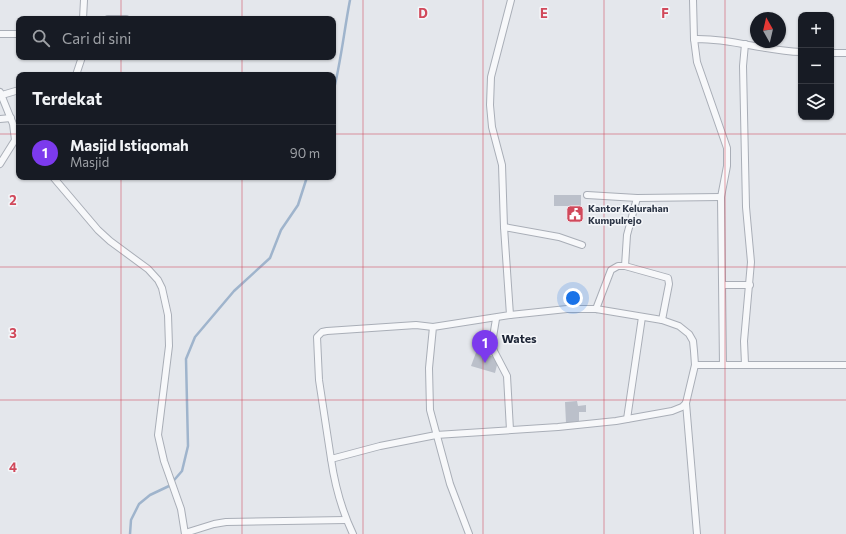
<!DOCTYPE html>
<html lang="id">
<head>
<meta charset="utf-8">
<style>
  :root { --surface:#171b24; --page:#20242c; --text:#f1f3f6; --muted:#9ea1a6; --line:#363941; --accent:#7c3aed }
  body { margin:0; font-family:Commissioner,sans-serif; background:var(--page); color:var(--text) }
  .controls { position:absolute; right:12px; top:12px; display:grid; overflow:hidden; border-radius:8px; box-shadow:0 1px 3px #0004 }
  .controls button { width:36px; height:36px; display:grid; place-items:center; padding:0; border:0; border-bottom:1px solid var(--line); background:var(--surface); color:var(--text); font:20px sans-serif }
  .compass { position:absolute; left:750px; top:12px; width:36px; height:36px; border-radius:50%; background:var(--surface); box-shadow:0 1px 3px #0004; rotate:352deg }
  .you { position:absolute; left:573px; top:298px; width:14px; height:14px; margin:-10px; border:3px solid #fff; border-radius:50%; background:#1a73e8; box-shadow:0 0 0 6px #1a73e833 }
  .badge { display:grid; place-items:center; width:26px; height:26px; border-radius:50%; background:var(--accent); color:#fff; font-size:13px; font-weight:700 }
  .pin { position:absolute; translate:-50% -33px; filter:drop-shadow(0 1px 2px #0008) }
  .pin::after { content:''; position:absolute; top:21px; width:14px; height:12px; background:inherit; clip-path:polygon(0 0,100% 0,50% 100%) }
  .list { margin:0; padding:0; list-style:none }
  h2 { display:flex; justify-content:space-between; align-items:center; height:52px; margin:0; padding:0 16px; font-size:17px }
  h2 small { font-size:13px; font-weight:400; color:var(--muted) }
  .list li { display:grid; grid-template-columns:26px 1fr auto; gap:12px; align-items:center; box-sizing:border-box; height:56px; padding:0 16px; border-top:1px solid var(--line) }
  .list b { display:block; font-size:15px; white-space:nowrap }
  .list p { margin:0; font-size:13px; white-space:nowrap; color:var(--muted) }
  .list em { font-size:13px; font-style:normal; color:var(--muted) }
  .icon { flex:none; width:22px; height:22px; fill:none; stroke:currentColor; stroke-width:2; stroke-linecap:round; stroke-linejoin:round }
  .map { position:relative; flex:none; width:846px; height:534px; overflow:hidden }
  .search { position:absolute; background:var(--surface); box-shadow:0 1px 3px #0004; left:16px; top:16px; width:320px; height:44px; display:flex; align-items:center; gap:10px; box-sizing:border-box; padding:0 14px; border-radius:8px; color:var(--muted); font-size:15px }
  .panel { position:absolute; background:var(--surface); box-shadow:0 1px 3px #0004; left:16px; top:72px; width:320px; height:108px; border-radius:8px }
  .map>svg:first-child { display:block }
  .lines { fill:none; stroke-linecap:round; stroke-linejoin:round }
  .stream { stroke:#9fb4cc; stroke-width:2.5 }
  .building { fill:#bbc0ca }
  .minor-casing { stroke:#a9aeb7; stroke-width:8 }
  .minor { stroke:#f7f8fa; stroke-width:6 }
  .grid { fill:none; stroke:#d1495b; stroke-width:1; stroke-opacity:0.55 }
  .labels { text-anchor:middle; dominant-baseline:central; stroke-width:3; stroke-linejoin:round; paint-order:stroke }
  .poi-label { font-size:10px; font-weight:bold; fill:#2b3445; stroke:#f4f6f9; text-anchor:start }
  .quarter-label { font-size:12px; font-weight:bold; fill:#1d2536; stroke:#f4f6f9 }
  .grid-label { font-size:13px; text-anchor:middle; font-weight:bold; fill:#d1495b; stroke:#f4f6f9; stroke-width:3; stroke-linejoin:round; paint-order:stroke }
</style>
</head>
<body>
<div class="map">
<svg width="846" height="534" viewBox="0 0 846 534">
  <rect width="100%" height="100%" fill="#e4e7ec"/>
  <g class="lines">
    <g class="stream">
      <path d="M333,93C341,62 344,31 350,0"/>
      <polyline points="130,534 131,520 139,504 150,495 169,486 182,471 188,446 186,359 195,337 234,291 270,258 281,230 298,205 307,177"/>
    </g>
  </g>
  <g class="building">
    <polygon points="554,195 581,195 581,222 569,222 569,206 554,206"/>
    <polygon points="477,350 496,358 498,361 495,373 471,366"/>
    <polygon points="577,401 578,406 586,405 586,412 579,412 579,421 566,423 565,402"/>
  </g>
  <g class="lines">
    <defs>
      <g id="minor">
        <polyline points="693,0 694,39"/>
        <polyline points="83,19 84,0"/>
        <polyline points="108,19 126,19"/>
        <polyline points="0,34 19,34"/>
        <polyline points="745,44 743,66 746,207 751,262 744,341 745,364"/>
        <polyline points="831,53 846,53"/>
        <polyline points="76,75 82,57"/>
        <polyline points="0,92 13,124 15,140 0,164"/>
        <polyline points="2,95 19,90"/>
        <polyline points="0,119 11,118"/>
        <polyline points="53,177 98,230 110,241 148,269 158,280 162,288 168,315 169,346 158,435 164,461 181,509 185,534"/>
        <polyline points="587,195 637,198 721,197"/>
        <polyline points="504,227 559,237 582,245"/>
        <polyline points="625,266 627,235 637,198"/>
        <polyline points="723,285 750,285"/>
        <polyline points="596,309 611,270 618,266 625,266 668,278 669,284 662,320"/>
        <polyline points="496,319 492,343 494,351 507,376 510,430"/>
        <polyline points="433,327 416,325 327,331 322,332 317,337 319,380 331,459 380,446 436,435 558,427 616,421 672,411 682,407 686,403 695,365 694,351 693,341 689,334 679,326 662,320 596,309 567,309 510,315"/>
        <polyline points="695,365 846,365"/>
        <path d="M723,365L721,197L727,166V148L697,62L694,39C731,38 764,51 801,52"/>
        <polyline points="686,403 697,534"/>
        <polyline points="627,419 642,317"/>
        <path d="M331,459C335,486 341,509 353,534"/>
        <polyline points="185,533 214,524 226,522 346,520"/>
        <polyline points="469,534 450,484 430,410 429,368 433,327 510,315 504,227 502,165 492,127 490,105 491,77 511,0"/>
      </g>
    </defs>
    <use href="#minor" class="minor-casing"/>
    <use href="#minor" class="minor"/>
  </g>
  <path class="grid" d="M121,0V19M242,0V19M363,0V534M483,0V534M604,0V534M725,0V534M121,57V75M242,57V75M0,134H19M333,134H846M121,177V534M242,177V534M0,267H846M0,400H846"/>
  <defs>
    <symbol id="civic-square" viewBox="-11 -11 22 22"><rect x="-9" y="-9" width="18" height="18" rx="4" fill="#d1495b" stroke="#f4f6f9"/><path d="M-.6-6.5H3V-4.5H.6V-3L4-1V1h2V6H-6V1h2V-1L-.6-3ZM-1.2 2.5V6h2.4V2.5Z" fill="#fff"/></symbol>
  </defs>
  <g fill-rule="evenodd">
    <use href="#civic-square" x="565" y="204" width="20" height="20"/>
  </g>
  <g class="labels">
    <g class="poi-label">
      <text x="588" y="208">Kantor Kelurahan<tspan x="588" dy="12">Kumpulrejo</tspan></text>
    </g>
    <g class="quarter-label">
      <text x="519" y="338">Wates</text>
    </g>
  </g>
  <g class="grid-label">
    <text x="423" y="18">D</text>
    <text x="544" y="18">E</text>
    <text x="665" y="18">F</text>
    <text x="13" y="205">2</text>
    <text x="13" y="338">3</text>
    <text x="13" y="472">4</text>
  </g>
</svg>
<div class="controls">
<button>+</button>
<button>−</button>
<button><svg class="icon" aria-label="layers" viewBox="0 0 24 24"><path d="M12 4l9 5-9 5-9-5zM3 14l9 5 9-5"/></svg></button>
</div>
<svg class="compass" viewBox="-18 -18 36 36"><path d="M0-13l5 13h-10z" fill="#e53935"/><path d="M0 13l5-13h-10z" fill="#9ea1a6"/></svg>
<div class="you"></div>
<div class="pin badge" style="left:485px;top:363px">1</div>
<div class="search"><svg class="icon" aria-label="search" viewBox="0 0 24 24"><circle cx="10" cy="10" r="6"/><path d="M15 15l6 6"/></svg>Cari di sini</div>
<section class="panel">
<h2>Terdekat<small></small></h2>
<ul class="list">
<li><span class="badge">1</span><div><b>Masjid Istiqomah</b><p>Masjid</p></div><em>90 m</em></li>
</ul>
</section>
</div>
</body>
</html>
